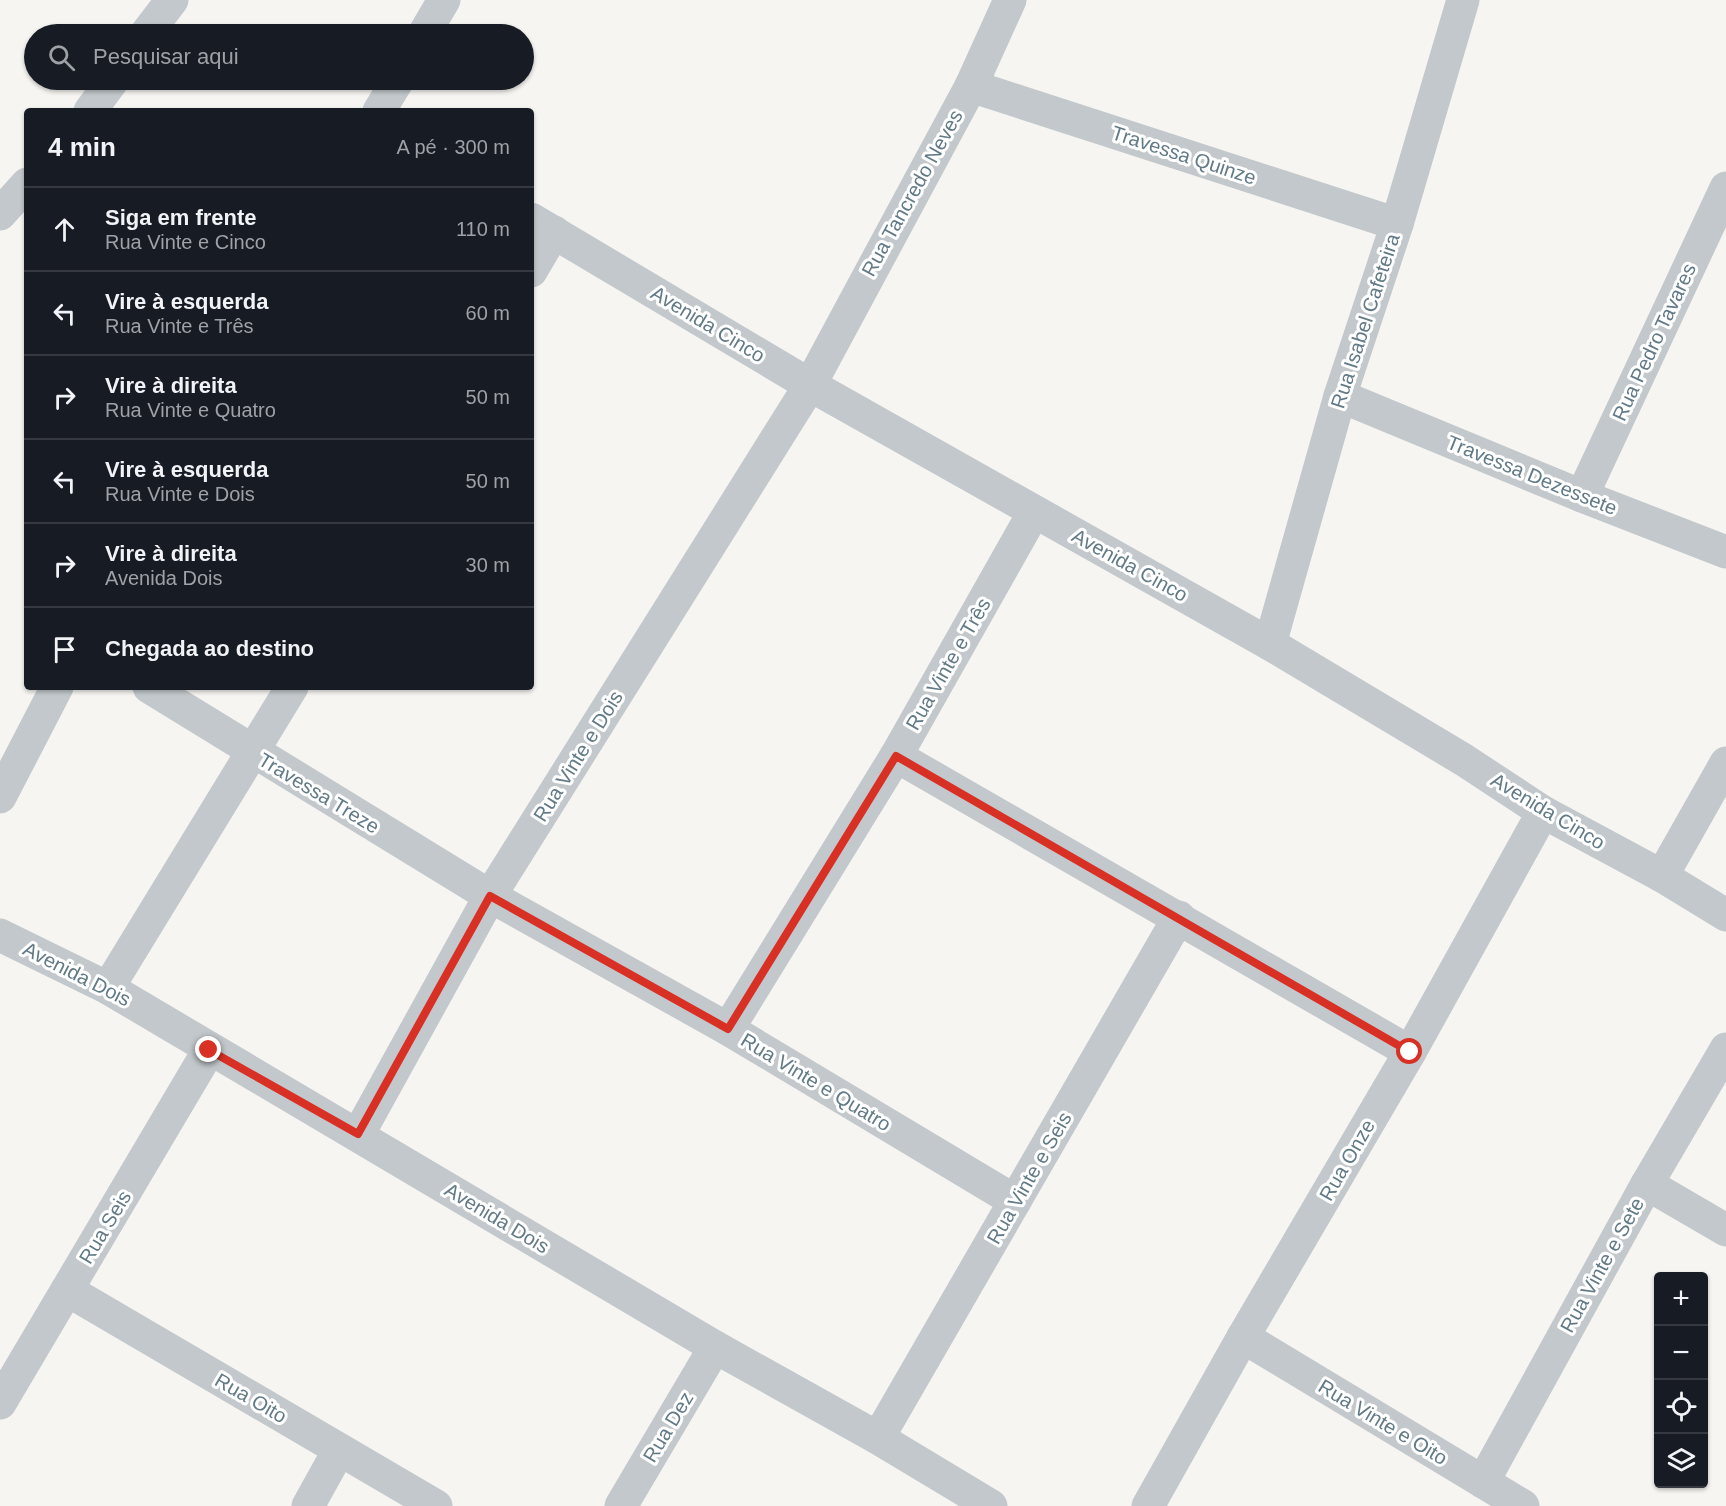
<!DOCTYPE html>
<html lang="pt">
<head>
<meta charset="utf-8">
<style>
  :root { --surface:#171b24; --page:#242831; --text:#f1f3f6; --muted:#9ea1a6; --line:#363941 }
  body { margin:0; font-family:Arial,sans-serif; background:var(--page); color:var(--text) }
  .controls { position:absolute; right:18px; bottom:18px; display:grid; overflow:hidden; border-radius:6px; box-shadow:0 2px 4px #0004 }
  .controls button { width:54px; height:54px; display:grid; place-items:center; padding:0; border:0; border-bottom:2px solid var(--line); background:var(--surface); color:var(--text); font:30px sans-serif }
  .stop { position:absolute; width:18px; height:18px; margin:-14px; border:4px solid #d93025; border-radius:50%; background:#fff }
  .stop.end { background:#d93025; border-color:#fff; box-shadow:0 2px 6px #0008 }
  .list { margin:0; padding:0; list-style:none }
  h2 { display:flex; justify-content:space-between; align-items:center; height:78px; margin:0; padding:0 24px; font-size:26px }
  h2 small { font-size:20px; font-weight:400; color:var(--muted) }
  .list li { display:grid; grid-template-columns:39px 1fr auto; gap:18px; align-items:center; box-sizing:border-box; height:84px; padding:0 24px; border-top:2px solid var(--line) }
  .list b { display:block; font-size:22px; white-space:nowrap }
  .list p { margin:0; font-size:20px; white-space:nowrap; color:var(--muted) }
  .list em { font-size:20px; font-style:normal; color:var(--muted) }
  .icon { flex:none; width:33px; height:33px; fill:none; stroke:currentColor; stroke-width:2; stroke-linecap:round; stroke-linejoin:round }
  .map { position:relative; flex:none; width:1726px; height:1506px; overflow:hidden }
  .search { position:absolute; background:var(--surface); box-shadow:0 2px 4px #0004; left:24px; top:24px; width:510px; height:66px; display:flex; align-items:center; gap:15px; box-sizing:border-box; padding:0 21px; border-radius:33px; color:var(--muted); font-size:22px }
  .panel { position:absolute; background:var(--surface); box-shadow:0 2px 4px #0004; left:24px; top:108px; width:510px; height:582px; border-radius:6px }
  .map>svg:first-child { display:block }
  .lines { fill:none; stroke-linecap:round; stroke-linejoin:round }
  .minor { stroke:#c2c8cb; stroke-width:33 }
  .route { stroke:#d93025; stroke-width:8 }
  .labels { text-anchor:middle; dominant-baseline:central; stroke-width:6; stroke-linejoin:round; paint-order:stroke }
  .street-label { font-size:20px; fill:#617a86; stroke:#fff }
</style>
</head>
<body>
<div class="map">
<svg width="1726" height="1506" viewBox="0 0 1726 1506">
  <rect width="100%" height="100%" fill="#f6f5f1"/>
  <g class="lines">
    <g class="minor">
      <polyline points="146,34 172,0"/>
      <polyline points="424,34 444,0"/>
      <polyline points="971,86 1397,224"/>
      <polyline points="90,111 113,80"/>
      <polyline points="379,111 398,80"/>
      <polyline points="0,214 27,184"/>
      <polyline points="531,219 810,385 1270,644 1464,760 1543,812 1662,876 1726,915"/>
      <polyline points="531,271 554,232"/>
      <polyline points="1340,396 1582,496 1726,552"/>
      <polyline points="1582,496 1726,188"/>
      <polyline points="1270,644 1340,396 1397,224 1463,0"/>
      <polyline points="149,687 490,896 728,1029 1015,1201"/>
      <polyline points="896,756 1410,1052"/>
      <polyline points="0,797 57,687"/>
      <polyline points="1662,876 1726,763"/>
      <polyline points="0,935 108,988 715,1347 878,1438 991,1506"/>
      <polyline points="108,988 292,687"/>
      <polyline points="728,1029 896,756 1034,512"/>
      <polyline points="358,1135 490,896 810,385 971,86 1010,0"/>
      <polyline points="1647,1184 1726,1230"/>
      <polyline points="67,1290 436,1506"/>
      <polyline points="1243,1337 1523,1506"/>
      <polyline points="0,1403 209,1050"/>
      <polyline points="878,1438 1179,917"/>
      <polyline points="1483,1482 1647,1184 1726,1049"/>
      <polyline points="308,1506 339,1450"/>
      <polyline points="621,1506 715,1347"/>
      <polyline points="1148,1506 1243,1337 1410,1052 1543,812"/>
    </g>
  </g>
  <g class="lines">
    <polyline class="route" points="209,1050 358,1134 490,896 728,1029 896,756 1410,1052"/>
  </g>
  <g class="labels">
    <g class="street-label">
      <text transform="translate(1184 155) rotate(18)">Travessa Quinze</text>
      <text transform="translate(912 193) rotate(-61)">Rua Tancredo Neves</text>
      <text transform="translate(1365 321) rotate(-72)">Rua Isabel Cafeteira</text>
      <text transform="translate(708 324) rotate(31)">Avenida Cinco</text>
      <text transform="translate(1654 342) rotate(-65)">Rua Pedro Tavares</text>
      <text transform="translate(1532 475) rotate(22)">Travessa Dezessete</text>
      <text transform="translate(1130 565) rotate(29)">Avenida Cinco</text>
      <text transform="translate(948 664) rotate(-60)">Rua Vinte e Três</text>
      <text transform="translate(578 756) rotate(-58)">Rua Vinte e Dois</text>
      <text transform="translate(319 793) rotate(31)">Travessa Treze</text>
      <text transform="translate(1548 811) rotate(31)">Avenida Cinco</text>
      <text transform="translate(77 974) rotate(27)">Avenida Dois</text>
      <text transform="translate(816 1082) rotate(31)">Rua Vinte e Quatro</text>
      <text transform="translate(1347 1160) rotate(-60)">Rua Onze</text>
      <text transform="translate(1029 1178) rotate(-60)">Rua Vinte e Seis</text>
      <text transform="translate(497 1218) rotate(31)">Avenida Dois</text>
      <text transform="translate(105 1227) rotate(-59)">Rua Seis</text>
      <text transform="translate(1602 1265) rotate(-61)">Rua Vinte e Sete</text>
      <text transform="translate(251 1398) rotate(30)">Rua Oito</text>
      <text transform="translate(1383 1422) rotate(31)">Rua Vinte e Oito</text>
      <text transform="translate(668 1427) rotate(-59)">Rua Dez</text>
    </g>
  </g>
</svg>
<div class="controls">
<button>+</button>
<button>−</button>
<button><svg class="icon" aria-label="locate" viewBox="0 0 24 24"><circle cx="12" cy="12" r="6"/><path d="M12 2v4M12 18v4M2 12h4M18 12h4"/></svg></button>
<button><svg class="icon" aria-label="layers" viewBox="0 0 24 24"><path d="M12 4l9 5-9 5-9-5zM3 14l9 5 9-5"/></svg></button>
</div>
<div class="stop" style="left:1410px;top:1052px"></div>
<div class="stop end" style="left:209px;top:1050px"></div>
<div class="search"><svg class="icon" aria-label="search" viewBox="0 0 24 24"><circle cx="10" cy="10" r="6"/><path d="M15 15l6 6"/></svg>Pesquisar aqui</div>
<section class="panel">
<h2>4 min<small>A pé · 300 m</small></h2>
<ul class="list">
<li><svg class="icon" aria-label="ahead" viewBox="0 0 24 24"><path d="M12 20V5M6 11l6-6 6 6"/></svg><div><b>Siga em frente</b><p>Rua Vinte e Cinco</p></div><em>110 m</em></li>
<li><svg class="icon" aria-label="left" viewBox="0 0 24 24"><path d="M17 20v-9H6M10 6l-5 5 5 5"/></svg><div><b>Vire à esquerda</b><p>Rua Vinte e Três</p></div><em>60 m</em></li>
<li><svg class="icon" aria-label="right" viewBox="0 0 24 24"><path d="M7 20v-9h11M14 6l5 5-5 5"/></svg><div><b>Vire à direita</b><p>Rua Vinte e Quatro</p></div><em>50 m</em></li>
<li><svg class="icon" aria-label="left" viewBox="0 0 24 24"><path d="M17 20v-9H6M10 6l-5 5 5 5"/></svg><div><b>Vire à esquerda</b><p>Rua Vinte e Dois</p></div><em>50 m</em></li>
<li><svg class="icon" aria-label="right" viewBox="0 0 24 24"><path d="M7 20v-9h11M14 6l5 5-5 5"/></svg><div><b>Vire à direita</b><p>Avenida Dois</p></div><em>30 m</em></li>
<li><svg class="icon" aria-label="arrive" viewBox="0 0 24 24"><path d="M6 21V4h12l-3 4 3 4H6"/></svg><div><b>Chegada ao destino</b></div></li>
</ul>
</section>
</div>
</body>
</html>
